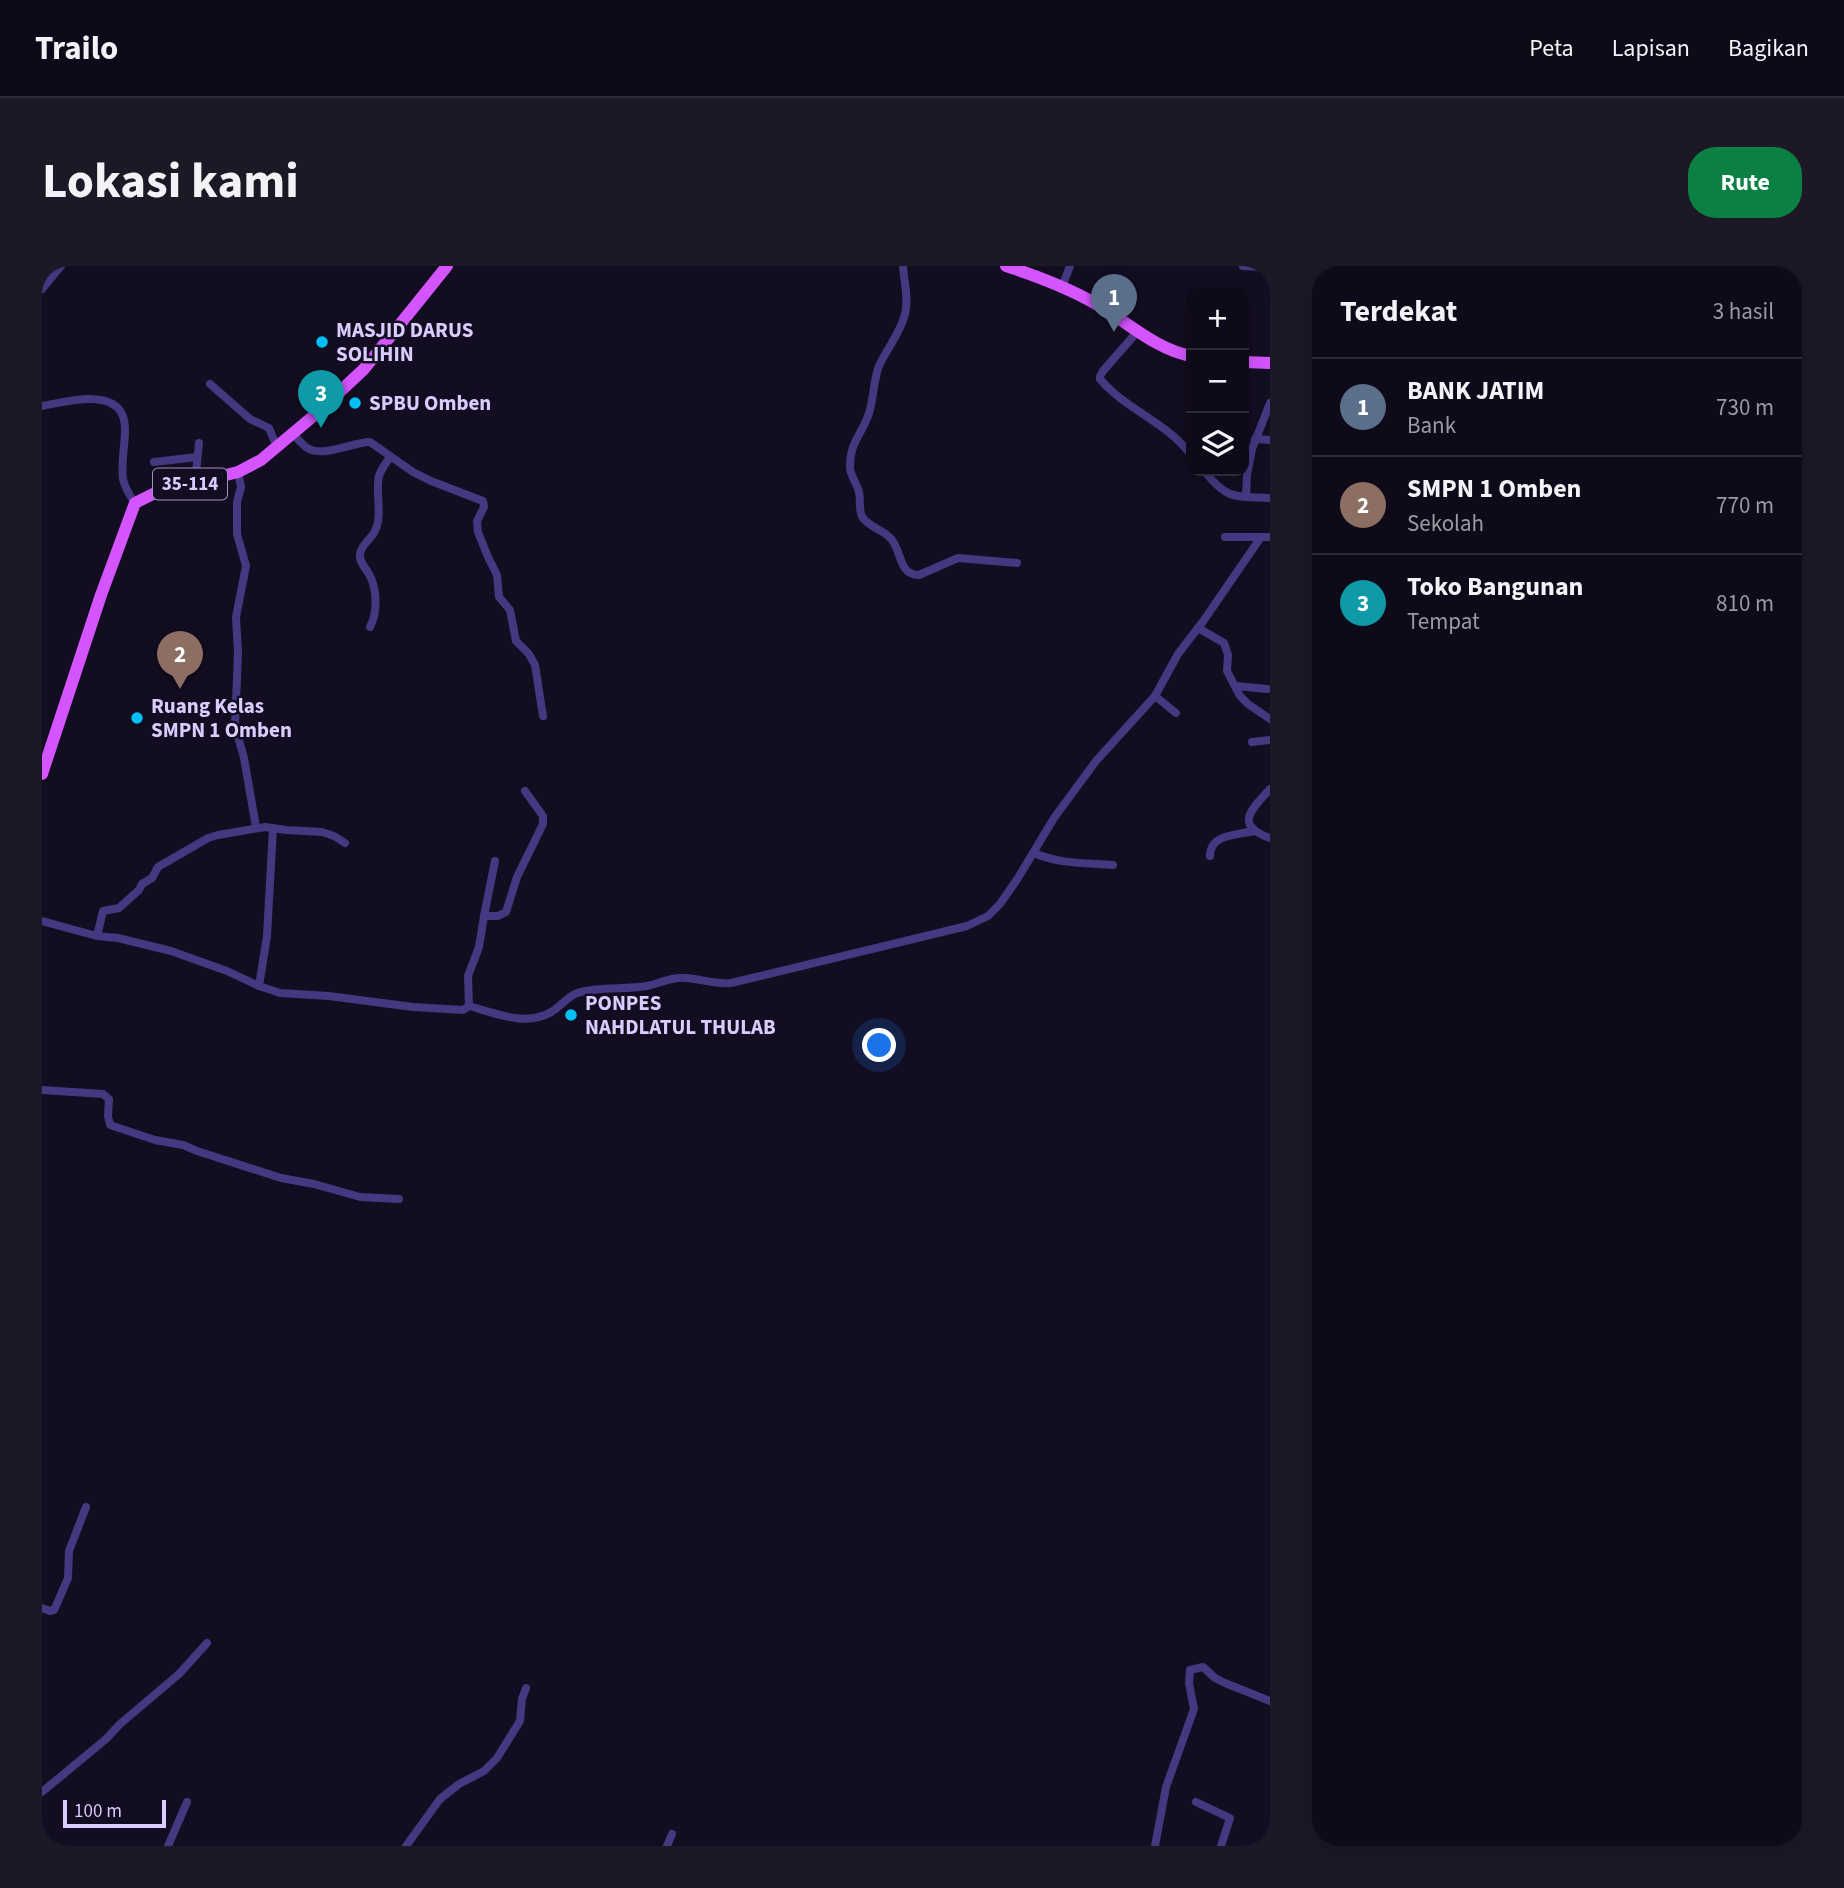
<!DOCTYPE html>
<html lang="id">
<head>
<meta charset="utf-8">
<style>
  :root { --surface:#0e0a19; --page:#1c1826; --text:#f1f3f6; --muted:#9b9aa2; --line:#2e2b38; --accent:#0b8043 }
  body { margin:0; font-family:"Source Sans 3",sans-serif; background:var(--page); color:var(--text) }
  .controls { position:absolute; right:21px; top:21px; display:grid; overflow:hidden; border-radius:14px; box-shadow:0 4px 18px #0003 }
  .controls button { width:63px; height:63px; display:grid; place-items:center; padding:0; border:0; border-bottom:2px solid var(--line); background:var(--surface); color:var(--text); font:35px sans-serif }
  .scale { position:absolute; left:21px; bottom:18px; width:103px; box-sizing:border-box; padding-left:7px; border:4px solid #d9cdff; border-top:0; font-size:19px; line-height:24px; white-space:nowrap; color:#d9cdff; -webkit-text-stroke:5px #130d21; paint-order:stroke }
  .you { position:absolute; left:838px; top:780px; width:24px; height:24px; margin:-18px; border:5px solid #fff; border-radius:50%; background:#1a73e8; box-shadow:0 0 0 10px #1a73e833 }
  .badge { display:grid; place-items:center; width:46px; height:46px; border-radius:50%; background:var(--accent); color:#fff; font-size:23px; font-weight:700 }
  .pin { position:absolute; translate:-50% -58px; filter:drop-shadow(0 2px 4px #0008) }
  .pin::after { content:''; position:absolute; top:37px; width:24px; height:21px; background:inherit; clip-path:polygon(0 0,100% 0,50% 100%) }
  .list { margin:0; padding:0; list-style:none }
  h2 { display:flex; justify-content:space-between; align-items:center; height:91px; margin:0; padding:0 28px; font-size:30px }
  h2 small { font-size:23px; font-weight:400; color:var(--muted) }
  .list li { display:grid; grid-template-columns:46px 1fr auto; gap:21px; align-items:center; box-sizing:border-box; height:98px; padding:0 28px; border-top:2px solid var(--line) }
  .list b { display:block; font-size:26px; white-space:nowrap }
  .list p { margin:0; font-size:23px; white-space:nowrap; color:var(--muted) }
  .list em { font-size:23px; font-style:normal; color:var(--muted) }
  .icon { flex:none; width:38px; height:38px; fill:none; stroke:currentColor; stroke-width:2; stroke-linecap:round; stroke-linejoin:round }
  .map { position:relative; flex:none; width:1228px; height:1580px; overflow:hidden; border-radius:28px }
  header { display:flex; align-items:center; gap:42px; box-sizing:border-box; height:98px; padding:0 35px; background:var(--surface); border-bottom:2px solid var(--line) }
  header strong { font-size:33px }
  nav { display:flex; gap:38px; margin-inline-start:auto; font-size:24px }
  .intro { display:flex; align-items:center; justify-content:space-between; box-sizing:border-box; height:168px; padding:0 42px }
  h1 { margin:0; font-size:49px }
  .button { padding:18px 32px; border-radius:28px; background:var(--accent); color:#fff; font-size:24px; font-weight:700 }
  main { display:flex; gap:42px; padding:0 42px }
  aside { flex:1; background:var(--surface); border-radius:28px; box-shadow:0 4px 18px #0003 }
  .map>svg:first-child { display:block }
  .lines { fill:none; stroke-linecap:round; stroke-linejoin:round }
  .minor { stroke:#443880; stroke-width:8 }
  .primary { stroke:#d455fe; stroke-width:12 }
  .poi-dot { fill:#01bff7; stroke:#130d21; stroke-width:2.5 }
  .labels { text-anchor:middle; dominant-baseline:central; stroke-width:5; stroke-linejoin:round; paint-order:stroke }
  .shield { fill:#130d21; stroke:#9e93bc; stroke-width:2 }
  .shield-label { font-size:19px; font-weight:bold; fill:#d9cdff }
  .poi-label { font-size:21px; font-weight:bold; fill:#d9cdff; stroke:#130d21; text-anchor:start }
</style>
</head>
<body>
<header>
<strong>Trailo</strong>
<nav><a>Peta</a><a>Lapisan</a><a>Bagikan</a></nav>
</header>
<div class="intro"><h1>Lokasi kami</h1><a class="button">Rute</a></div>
<main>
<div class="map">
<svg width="1228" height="1580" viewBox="0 0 1228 1580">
  <rect width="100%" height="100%" fill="#130d21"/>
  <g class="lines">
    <g class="minor">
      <path d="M861,0C862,16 867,32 863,48C858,68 845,82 837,100C831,115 832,132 827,147C820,169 808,175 808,201C808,210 815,217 817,226C819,234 816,246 821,252C828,262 843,264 850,274C860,287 857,309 877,309L916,292L975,297"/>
      <polyline points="1201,0 1220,1 1228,4"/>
      <polyline points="1020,21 1028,0"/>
      <polyline points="0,23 19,0"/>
      <path d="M1096,65L1061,105L1058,110V113C1084,144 1125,156 1149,189"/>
      <polyline points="168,118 208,153 227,162 235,181"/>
      <path d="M0,140C16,137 32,133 48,133C102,134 76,180 81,213C83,222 88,230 93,237"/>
      <path d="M251,168C256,173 261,180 267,183C283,191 311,176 328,176L371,206L389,215L441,235L442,241L435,255L436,266L446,291L455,309L457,331L468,344L474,375L487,388L493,399L501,450"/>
      <polyline points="1213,173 1228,174"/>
      <polyline points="112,196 155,191"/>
      <path d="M1162,205C1187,235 1192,230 1228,232"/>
      <polyline points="196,206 199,221 195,236 195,268 204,300 194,351 196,387 193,460 202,492 214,561"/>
      <polyline points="153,216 157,177"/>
      <polyline points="1204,231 1205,209 1210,183 1228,137"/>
      <polyline points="1183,271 1228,271"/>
      <path d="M328,361C336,346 335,322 327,308C323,301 317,296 318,288C319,279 329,273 333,265C341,249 333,227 337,210C339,203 344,197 348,191"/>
      <polyline points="1156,362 1182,377 1186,389 1185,405 1198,430 1206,438 1228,453"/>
      <polyline points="1194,420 1225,423"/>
      <polyline points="1113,430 1134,447"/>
      <polyline points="1210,476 1228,474"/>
      <path d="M1228,523C1210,543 1191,559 1228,572"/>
      <path d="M992,587C1017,598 1044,597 1071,599"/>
      <path d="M1168,590C1168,568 1195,569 1212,565"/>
      <polyline points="442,650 453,595"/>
      <polyline points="0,655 55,670 76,672 129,685 185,705 217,720 238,727 287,730 371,741 421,744 427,740 426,710 437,681 442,650 456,650 464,646 475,611 501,558 501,550 483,525"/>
      <polyline points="55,670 61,645 77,642 97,624 100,618 110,612 116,601 166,572 176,569 223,561 244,564 280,566 292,570 303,577"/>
      <polyline points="217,720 225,670 231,562"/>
      <path d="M427,740C452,747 485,761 509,746C519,740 525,731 535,727C558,720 582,724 605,720C615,718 625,713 636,712C652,710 670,719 689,717L925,660L946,650L958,638L976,612L1012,552L1054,495L1113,430L1136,388L1162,354L1219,271"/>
      <polyline points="0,824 61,828 67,833 66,850 68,859 113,874 141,879 155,885 239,912 272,918 318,931 357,933"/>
      <polyline points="0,1342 8,1345 12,1344 14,1340 26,1312 27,1285 44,1241"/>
      <polyline points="0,1526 64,1473 78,1458 137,1408 165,1377"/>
      <polyline points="1154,1536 1188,1552 1179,1580"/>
      <polyline points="126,1580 145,1536"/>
      <polyline points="364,1580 398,1533 417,1518 442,1505 455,1492 478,1455 480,1433 484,1422"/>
      <polyline points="625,1580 630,1568"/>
      <polyline points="1113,1580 1124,1521 1152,1443 1147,1417 1148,1404 1161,1401 1173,1412 1183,1417 1228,1435"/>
    </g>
    <g class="primary">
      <path d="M964,0C998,11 1033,24 1064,44C1091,61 1117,84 1149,90"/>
      <polyline points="1202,96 1228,97"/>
      <polyline points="0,508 59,329 93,237 113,227 196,206 219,194 275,147 322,103 405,0"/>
    </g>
  </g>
  <g class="poi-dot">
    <circle cx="280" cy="76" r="7"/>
    <circle cx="313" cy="137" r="7"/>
    <circle cx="95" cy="452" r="7"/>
    <circle cx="529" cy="749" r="7"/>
  </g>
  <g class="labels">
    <rect class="shield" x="111" y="202.5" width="74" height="31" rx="5"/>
    <g class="shield-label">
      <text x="148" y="218">35-114</text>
    </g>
    <g class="poi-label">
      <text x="294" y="64">MASJID DARUS<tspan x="294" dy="24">SOLIHIN</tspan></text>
      <text x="327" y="137">SPBU Omben</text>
      <text x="109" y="440">Ruang Kelas<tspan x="109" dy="24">SMPN 1 Omben</tspan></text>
      <text x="543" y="737">PONPES<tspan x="543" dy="24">NAHDLATUL THULAB</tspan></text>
    </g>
  </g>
</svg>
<div class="controls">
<button>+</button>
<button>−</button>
<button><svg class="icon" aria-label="layers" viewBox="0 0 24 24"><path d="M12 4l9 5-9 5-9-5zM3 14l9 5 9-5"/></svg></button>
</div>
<div class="scale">100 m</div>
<div class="you"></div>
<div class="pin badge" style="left:1072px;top:66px;background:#5c6f8a">1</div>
<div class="pin badge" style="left:138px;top:423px;background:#8d6e63">2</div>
<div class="pin badge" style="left:279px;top:162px;background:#0f9aa8">3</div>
</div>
<aside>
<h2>Terdekat<small>3 hasil</small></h2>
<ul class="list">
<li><span class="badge" style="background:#5c6f8a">1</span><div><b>BANK JATIM</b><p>Bank</p></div><em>730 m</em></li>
<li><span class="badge" style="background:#8d6e63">2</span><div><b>SMPN 1 Omben</b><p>Sekolah</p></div><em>770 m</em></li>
<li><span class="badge" style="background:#0f9aa8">3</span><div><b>Toko Bangunan</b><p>Tempat</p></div><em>810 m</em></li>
</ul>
</aside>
</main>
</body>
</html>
